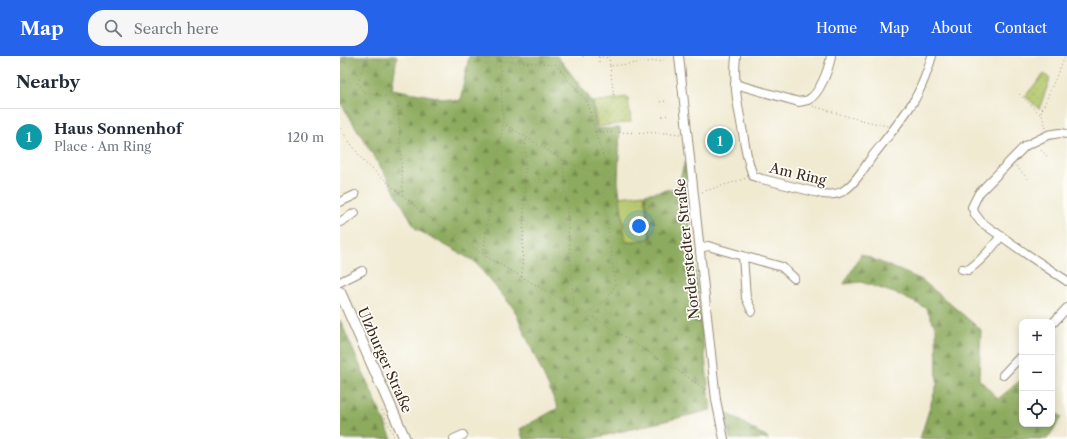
<!DOCTYPE html>
<html lang="en">
<head>
<meta charset="utf-8">
<style>
  :root { --surface:#fff; --page:#f6f6f7; --text:#1f2937; --muted:#747a83; --line:#e0e1e3; --accent:#2563eb }
  body { margin:0; font-family:"Libre Caslon Text",serif; background:var(--page); color:var(--text) }
  .controls { position:absolute; right:12px; bottom:12px; display:grid; overflow:hidden; border-radius:8px; box-shadow:0 2px 10px #0003 }
  .controls button { width:36px; height:36px; display:grid; place-items:center; padding:0; border:0; border-bottom:1px solid var(--line); background:var(--surface); color:var(--text); font:20px sans-serif }
  .you { position:absolute; left:299px; top:170px; width:14px; height:14px; margin:-10px; border:3px solid #fff; border-radius:50%; background:#1a73e8; box-shadow:0 0 0 6px #1a73e833 }
  .badge { display:grid; place-items:center; width:26px; height:26px; border-radius:50%; background:var(--accent); color:#fff; font-size:13px; font-weight:700 }
  .pin { position:absolute; translate:-50% -50%; border:2px solid #fff; box-shadow:0 1px 4px #0006 }
  .list { margin:0; padding:0; list-style:none }
  h2 { display:flex; justify-content:space-between; align-items:center; height:52px; margin:0; padding:0 16px; font-size:17px }
  h2 small { font-size:13px; font-weight:400; color:var(--muted) }
  .list li { display:grid; grid-template-columns:26px 1fr auto; gap:12px; align-items:center; box-sizing:border-box; height:56px; padding:0 16px; border-top:1px solid var(--line) }
  .list b { display:block; font-size:15px; white-space:nowrap }
  .list p { margin:0; font-size:13px; white-space:nowrap; color:var(--muted) }
  .list em { font-size:13px; font-style:normal; color:var(--muted) }
  .icon { flex:none; width:22px; height:22px; fill:none; stroke:currentColor; stroke-width:2; stroke-linecap:round; stroke-linejoin:round }
  .map { position:relative; flex:none; width:727px; height:383px; overflow:hidden }
  header { display:flex; align-items:center; gap:24px; box-sizing:border-box; height:56px; padding:0 20px; background:var(--accent); color:#fff }
  header strong { font-size:19px }
  nav { display:flex; gap:22px; margin-inline-start:auto; font-size:14px }
  .search { width:280px; height:36px; background:var(--page); display:flex; align-items:center; gap:10px; box-sizing:border-box; padding:0 14px; border-radius:16px; color:var(--muted); font-size:15px }
  main { display:flex }
  aside { flex:1; background:var(--surface) }
  .map>svg:first-child { display:block }
  .forest { fill:url(#forest-firs); stroke:#646a3e }
  .park { fill:url(#park-dots); stroke:#767844 }
  .garden { fill:#b2c66a; stroke:#767844 }
  .lines { fill:none; stroke-linecap:round; stroke-linejoin:round }
  .minor-casing { stroke:#968a78; stroke-width:10 }
  .major-casing { stroke:#968a78; stroke-width:12 }
  .path { stroke:#968a78; stroke-width:1; stroke-dasharray:1 3; stroke-linecap:butt }
  .minor { stroke:#fff; stroke-width:8 }
  .major { stroke:#fff; stroke-width:10 }
  .labels { text-anchor:middle; dominant-baseline:central; stroke-width:3.5; stroke-linejoin:round; paint-order:stroke }
  .street-label { font-size:14px; fill:#3b2a1e; stroke:#fdfcf7 }
</style>
</head>
<body>
<header>
<strong>Map</strong>
<div class="search"><svg class="icon" aria-label="search" viewBox="0 0 24 24"><circle cx="10" cy="10" r="6"/><path d="M15 15l6 6"/></svg>Search here</div>
<nav><a>Home</a><a>Map</a><a>About</a><a>Contact</a></nav>
</header>
<main>
<aside>
<h2>Nearby<small></small></h2>
<ul class="list">
<li><span class="badge" style="background:#0f9aa8">1</span><div><b>Haus Sonnenhof</b><p>Place · Am Ring</p></div><em>120 m</em></li>
</ul>
</aside>
<div class="map">
<svg width="727" height="383" viewBox="0 0 727 383">
  <defs>
    <pattern id="forest-firs" width="22" height="20" patternUnits="userSpaceOnUse"><rect width="22" height="20" fill="#8dab5e"/><path d="M5 1l3.5 6h-7zM16 11l3.5 6h-7z" fill="#748b4d"/></pattern>
    <pattern id="park-dots" width="8" height="8" patternUnits="userSpaceOnUse"><rect width="8" height="8" fill="#b2c66a"/><path d="M2 2h.1M6 6h.1" fill="none" stroke="#9aaa5b" stroke-width="1.8" stroke-linecap="round"/></pattern>
  </defs>
  <rect width="100%" height="100%" fill="#fdfcf7"/>
  <filter id="ink" filterUnits="userSpaceOnUse"><feTurbulence type="fractalNoise" baseFrequency=".025" numOctaves="2"/><feDisplacementMap in="SourceGraphic" scale="8" xChannelSelector="R" yChannelSelector="G"/><feConvolveMatrix kernelMatrix="1 2 1 2 8 2 1 2 1" color-interpolation-filters="sRGB"/></filter>
  <filter id="wash" filterUnits="userSpaceOnUse"><feTurbulence type="fractalNoise" baseFrequency=".012" numOctaves="4" result="noise"/><feDisplacementMap in="SourceGraphic" scale="16" xChannelSelector="R" yChannelSelector="G"/><feGaussianBlur stdDeviation="0.9" result="paint"/><feColorMatrix in="noise" values="0 0 0 0 0 0 0 0 0 0 0 0 0 0 0 0 0 1.4 0 .05"/><feComposite in="paint" operator="in"/></filter>
  <g filter="url(#wash)">
    <rect width="100%" height="100%" fill="#f0ead1"/>
    <g class="forest">
      <polygon points="5,0 57,0 52,33 120,45 129,0 217,0 252,45 256,73 280,72 278,126 286,186 311,183 305,138 337,132 345,106 353,196 371,354 250,383 183,383 180,373 218,352 174,253 134,205 76,173 45,118 0,46 0,3"/>
      <polygon points="521,198 582,224 641,274 639,323 658,343 682,323 682,368 712,368 712,354 722,361 707,383 580,383 597,328 596,272 586,252 557,238 521,226 504,228"/>
      <polygon points="0,264 52,383 0,383"/>
      <polygon points="384,355 429,383 390,383"/>
    </g>
    <g class="park">
      <polygon points="704,18 710,23 699,53 685,40"/>
      <polygon points="288,41 291,66 257,71 253,46"/>
    </g>
    <polygon class="garden" points="304,138 310,183 286,186 280,141"/>
  </g>
  <g filter="url(#ink)">
    <g class="lines">
      <defs>
        <g id="minor">
          <polyline points="339,0 376,344 384,383"/>
          <path d="M396,0C393,27 398,51 403,77C405,92 408,106 413,120L422,123L483,138C491,139 499,139 506,133C515,127 525,111 531,102C546,83 562,64 575,43C582,30 588,14 592,0"/>
          <path d="M395,28L459,46C462,45 465,45 468,44C480,38 489,12 491,0"/>
          <polyline points="727,78 720,77 708,79 685,90 639,137 632,151 635,158 641,166 685,197 727,225"/>
          <polyline points="0,146 15,139"/>
          <polyline points="0,166 15,157"/>
          <polyline points="360,192 368,190 403,200"/>
          <path d="M622,213L628,214C641,205 652,192 661,180"/>
          <polyline points="0,226 22,215"/>
          <polyline points="412,255 406,242 403,200 442,211 454,222"/>
          <polyline points="712,268 727,252"/>
          <polyline points="663,319 682,299"/>
          <polyline points="114,383 123,379"/>
        </g>
        <polyline id="major" points="0,236 65,383"/>
      </defs>
      <use href="#minor" class="minor-casing"/>
      <use href="#major" class="major-casing"/>
      <g class="path">
        <polyline points="27,0 18,27 24,36 54,42 58,47 63,139"/>
        <polyline points="153,0 160,5 215,8 248,47 255,76 277,142"/>
        <polyline points="258,0 269,2"/>
        <polyline points="269,0 270,10 324,4"/>
        <polyline points="243,1 243,0"/>
        <polyline points="259,6 259,1"/>
        <polyline points="270,10 274,42"/>
        <polyline points="679,38 702,60"/>
        <polyline points="320,46 327,45"/>
        <polyline points="473,50 513,62 547,70"/>
        <polyline points="322,60 329,59"/>
        <polyline points="163,67 223,104 262,120 271,125"/>
        <polyline points="0,72 24,106 83,157 147,201 189,225 268,270 361,330 367,336"/>
        <polyline points="706,72 701,56 725,0"/>
        <polyline points="255,76 331,77 340,78"/>
        <polyline points="698,91 708,101"/>
        <polyline points="223,104 234,251"/>
        <polyline points="676,110 688,123"/>
        <polyline points="362,136 407,122"/>
        <polyline points="143,197 163,67 160,6"/>
        <polyline points="182,221 186,81"/>
        <polyline points="248,257 268,242 275,229 262,120"/>
        <polyline points="42,354 55,383"/>
      </g>
      <use href="#minor" class="minor"/>
      <use href="#major" class="major"/>
    </g>
  </g>
  <g class="labels">
    <g class="street-label">
      <text transform="translate(458 118) rotate(13)">Am Ring</text>
      <text transform="translate(347 193) rotate(-96)">Norderstedter Straße</text>
      <text transform="translate(45 304) rotate(66)">Ulzburger Straße</text>
    </g>
  </g>
</svg>
<div class="controls">
<button>+</button>
<button>−</button>
<button><svg class="icon" aria-label="locate" viewBox="0 0 24 24"><circle cx="12" cy="12" r="6"/><path d="M12 2v4M12 18v4M2 12h4M18 12h4"/></svg></button>
</div>
<div class="you"></div>
<div class="pin badge" style="left:380px;top:85px;background:#0f9aa8">1</div>
</div>
</main>
</body>
</html>
